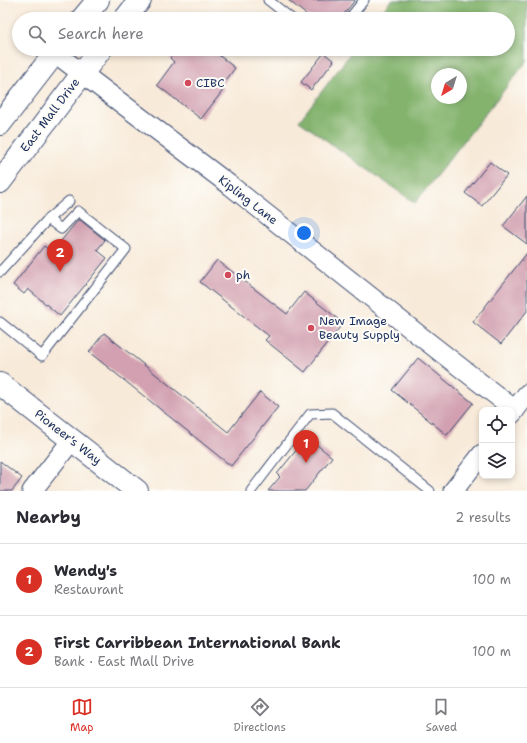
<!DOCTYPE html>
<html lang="en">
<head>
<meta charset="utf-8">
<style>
  :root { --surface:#fff; --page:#f2f2f3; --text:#2b2b33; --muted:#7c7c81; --line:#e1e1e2; --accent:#d93025 }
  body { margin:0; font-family:"Shantell Sans",sans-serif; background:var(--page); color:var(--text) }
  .controls { position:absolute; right:12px; bottom:12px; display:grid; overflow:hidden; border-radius:8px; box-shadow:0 2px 6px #0003 }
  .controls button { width:36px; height:36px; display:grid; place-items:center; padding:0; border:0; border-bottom:1px solid var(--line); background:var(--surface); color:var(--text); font:20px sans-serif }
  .compass { position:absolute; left:431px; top:68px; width:36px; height:36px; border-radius:50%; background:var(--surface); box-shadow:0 2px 6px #0003; rotate:218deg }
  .you { position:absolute; left:304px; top:233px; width:14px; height:14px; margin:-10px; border:3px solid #fff; border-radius:50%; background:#1a73e8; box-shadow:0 0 0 6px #1a73e833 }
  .badge { display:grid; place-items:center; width:26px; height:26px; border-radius:50%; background:var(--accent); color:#fff; font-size:13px; font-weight:700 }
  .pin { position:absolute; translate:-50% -33px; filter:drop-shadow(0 1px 2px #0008) }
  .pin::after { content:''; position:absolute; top:21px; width:14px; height:12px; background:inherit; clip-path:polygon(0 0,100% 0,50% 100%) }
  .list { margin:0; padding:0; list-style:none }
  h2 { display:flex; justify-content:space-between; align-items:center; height:52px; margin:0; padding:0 16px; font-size:17px }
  h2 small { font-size:13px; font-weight:400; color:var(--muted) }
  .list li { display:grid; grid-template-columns:26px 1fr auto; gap:12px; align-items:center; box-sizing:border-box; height:72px; padding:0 16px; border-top:1px solid var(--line) }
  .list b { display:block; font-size:15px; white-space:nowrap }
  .list p { margin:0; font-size:13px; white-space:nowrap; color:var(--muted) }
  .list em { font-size:13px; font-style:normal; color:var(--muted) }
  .icon { flex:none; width:22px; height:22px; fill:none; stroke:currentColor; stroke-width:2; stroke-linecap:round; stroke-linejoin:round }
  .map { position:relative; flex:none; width:527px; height:491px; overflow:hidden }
  .search { position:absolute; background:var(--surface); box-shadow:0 2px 6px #0003; left:12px; right:12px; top:12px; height:44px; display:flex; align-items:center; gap:10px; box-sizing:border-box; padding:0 14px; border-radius:22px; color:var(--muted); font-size:15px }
  .sheet { height:196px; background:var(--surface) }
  nav { display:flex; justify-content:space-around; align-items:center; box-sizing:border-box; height:56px; border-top:1px solid var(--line); background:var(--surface); font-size:11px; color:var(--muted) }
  nav a { display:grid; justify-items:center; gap:2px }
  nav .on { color:var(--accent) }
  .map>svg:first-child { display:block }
  .forest { fill:#83b36d; stroke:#4f7166; fill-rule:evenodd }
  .building { fill:#d2a0b1 }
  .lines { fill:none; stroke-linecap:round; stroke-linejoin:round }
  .lane-casing { stroke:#3c4b70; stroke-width:11 }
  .street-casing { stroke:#3c4b70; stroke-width:21 }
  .secondary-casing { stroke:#3c4b70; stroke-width:24 }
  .primary-casing { stroke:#3c4b70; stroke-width:24 }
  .lane { stroke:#fff; stroke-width:9 }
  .street { stroke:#fff; stroke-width:19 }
  .secondary { stroke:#fff; stroke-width:22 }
  .primary { stroke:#fff; stroke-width:22 }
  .poi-dot { fill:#d1495b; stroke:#fdfcf7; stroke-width:1.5 }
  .labels { text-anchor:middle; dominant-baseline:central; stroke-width:4; stroke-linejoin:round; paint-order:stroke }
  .poi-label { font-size:12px; fill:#1b2f5e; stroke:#fdfcf7; text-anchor:start }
  .street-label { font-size:12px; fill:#1b2f5e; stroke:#fdfcf7 }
</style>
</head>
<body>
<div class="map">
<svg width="527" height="491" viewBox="0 0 527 491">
  <rect width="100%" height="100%" fill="#fdfcf7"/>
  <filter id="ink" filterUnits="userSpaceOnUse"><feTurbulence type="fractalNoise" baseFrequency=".025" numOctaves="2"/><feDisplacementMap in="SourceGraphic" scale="8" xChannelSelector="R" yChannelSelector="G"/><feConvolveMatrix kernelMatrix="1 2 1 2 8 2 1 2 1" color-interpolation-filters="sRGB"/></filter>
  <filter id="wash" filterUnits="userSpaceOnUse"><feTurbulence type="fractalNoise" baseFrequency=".012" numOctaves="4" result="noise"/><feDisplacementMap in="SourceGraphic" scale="16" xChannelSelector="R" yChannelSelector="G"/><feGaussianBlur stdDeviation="0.9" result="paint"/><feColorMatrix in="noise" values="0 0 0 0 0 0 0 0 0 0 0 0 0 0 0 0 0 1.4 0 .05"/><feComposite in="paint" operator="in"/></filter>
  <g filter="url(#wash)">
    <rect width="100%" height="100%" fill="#f8ead9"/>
    <path class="forest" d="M391,0H527V61L415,203L299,121L354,49H508V19H377ZM437,74H461V98H437Z"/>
    <g id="blocks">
      <g class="building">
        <polygon points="288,0 355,0 340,19 312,19"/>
        <polygon points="177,49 211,49 235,68 221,87 224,89 201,119 157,85 174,62 170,58"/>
        <polygon points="324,53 334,61 311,90 301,82"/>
        <polygon points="490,162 507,175 482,206 465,193"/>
        <polygon points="527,196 527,244 503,226"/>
        <polygon points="79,219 105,240 97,250 107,258 60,316 28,289 24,294 13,285 44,246 52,252"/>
        <polygon points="527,253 527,311 501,344 473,322"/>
        <polygon points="217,260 287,314 304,292 343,323 305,372 265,340 269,336 200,282"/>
        <polygon points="104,333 228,432 260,392 278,407 231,466 89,352"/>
        <polygon points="418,358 473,403 447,435 392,390"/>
        <polygon points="307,437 332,457 305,491 268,491 280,477 277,474"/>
        <polygon points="0,461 22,478 12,491 0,491"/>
      </g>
    </g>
  </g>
  <g filter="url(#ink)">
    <use href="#blocks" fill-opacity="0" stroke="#3c4b70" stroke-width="1"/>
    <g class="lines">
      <defs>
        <g id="lane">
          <polyline points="268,0 292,19"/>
          <polyline points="349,19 364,0"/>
          <polyline points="0,272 48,219 69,201"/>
          <polyline points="0,322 42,356 126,249 78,211 61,229 48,219"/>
          <polyline points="251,491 310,414 332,413 430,491"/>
        </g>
        <g id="street">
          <polyline points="55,53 231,186 415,332 515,410"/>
          <polyline points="512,414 527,394"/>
          <polyline points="32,491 72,440"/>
          <polyline points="453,491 482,454"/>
        </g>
        <polyline id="secondary" points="0,384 137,491"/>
        <g id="primary">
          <polyline points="82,19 98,0"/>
          <polyline points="125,19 140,0"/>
          <polyline points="0,124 58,49"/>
          <polyline points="0,182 101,49"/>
        </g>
      </defs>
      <use href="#lane" class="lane-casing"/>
      <use href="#street" class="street-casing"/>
      <use href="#secondary" class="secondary-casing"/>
      <use href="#primary" class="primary-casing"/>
      <use href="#lane" class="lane"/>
      <use href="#street" class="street"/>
      <use href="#secondary" class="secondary"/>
      <use href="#primary" class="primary"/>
    </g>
  </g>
  <g class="poi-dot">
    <circle cx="188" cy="83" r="4"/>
    <circle cx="228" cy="275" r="4"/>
    <circle cx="311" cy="328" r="4"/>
  </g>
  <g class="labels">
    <g class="poi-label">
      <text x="196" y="83">CIBC</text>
      <text x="236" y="275">ph</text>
      <text x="319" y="321">New Image<tspan x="319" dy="14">Beauty Supply</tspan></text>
    </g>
    <g class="street-label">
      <text transform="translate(50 115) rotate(-53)">East Mall Drive</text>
      <text transform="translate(248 200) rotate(38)">Kipling Lane</text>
      <text transform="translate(68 437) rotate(38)">Pioneer's Way</text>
    </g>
  </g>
</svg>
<div class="controls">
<button><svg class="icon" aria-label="locate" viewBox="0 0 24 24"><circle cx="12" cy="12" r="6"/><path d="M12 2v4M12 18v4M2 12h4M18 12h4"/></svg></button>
<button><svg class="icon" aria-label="layers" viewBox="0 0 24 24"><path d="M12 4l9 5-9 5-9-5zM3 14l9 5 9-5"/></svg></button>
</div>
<svg class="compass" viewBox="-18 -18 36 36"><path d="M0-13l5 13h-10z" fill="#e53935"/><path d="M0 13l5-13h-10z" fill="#7c7c81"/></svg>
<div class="you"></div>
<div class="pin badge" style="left:306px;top:463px">1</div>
<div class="pin badge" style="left:60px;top:272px">2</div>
<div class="search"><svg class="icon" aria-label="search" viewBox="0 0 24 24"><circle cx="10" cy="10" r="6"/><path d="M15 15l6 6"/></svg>Search here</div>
</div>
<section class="sheet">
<h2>Nearby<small>2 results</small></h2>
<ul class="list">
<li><span class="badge">1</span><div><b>Wendy's</b><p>Restaurant</p></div><em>100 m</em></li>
<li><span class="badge">2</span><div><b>First Carribbean International Bank</b><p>Bank · East Mall Drive</p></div><em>100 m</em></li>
</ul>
</section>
<nav>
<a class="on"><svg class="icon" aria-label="map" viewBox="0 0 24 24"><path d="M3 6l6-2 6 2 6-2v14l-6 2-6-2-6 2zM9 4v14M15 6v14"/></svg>Map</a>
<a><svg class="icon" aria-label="directions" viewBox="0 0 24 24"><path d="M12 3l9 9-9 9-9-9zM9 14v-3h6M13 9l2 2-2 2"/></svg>Directions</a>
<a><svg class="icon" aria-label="saved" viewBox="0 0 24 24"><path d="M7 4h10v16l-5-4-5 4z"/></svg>Saved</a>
</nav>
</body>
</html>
